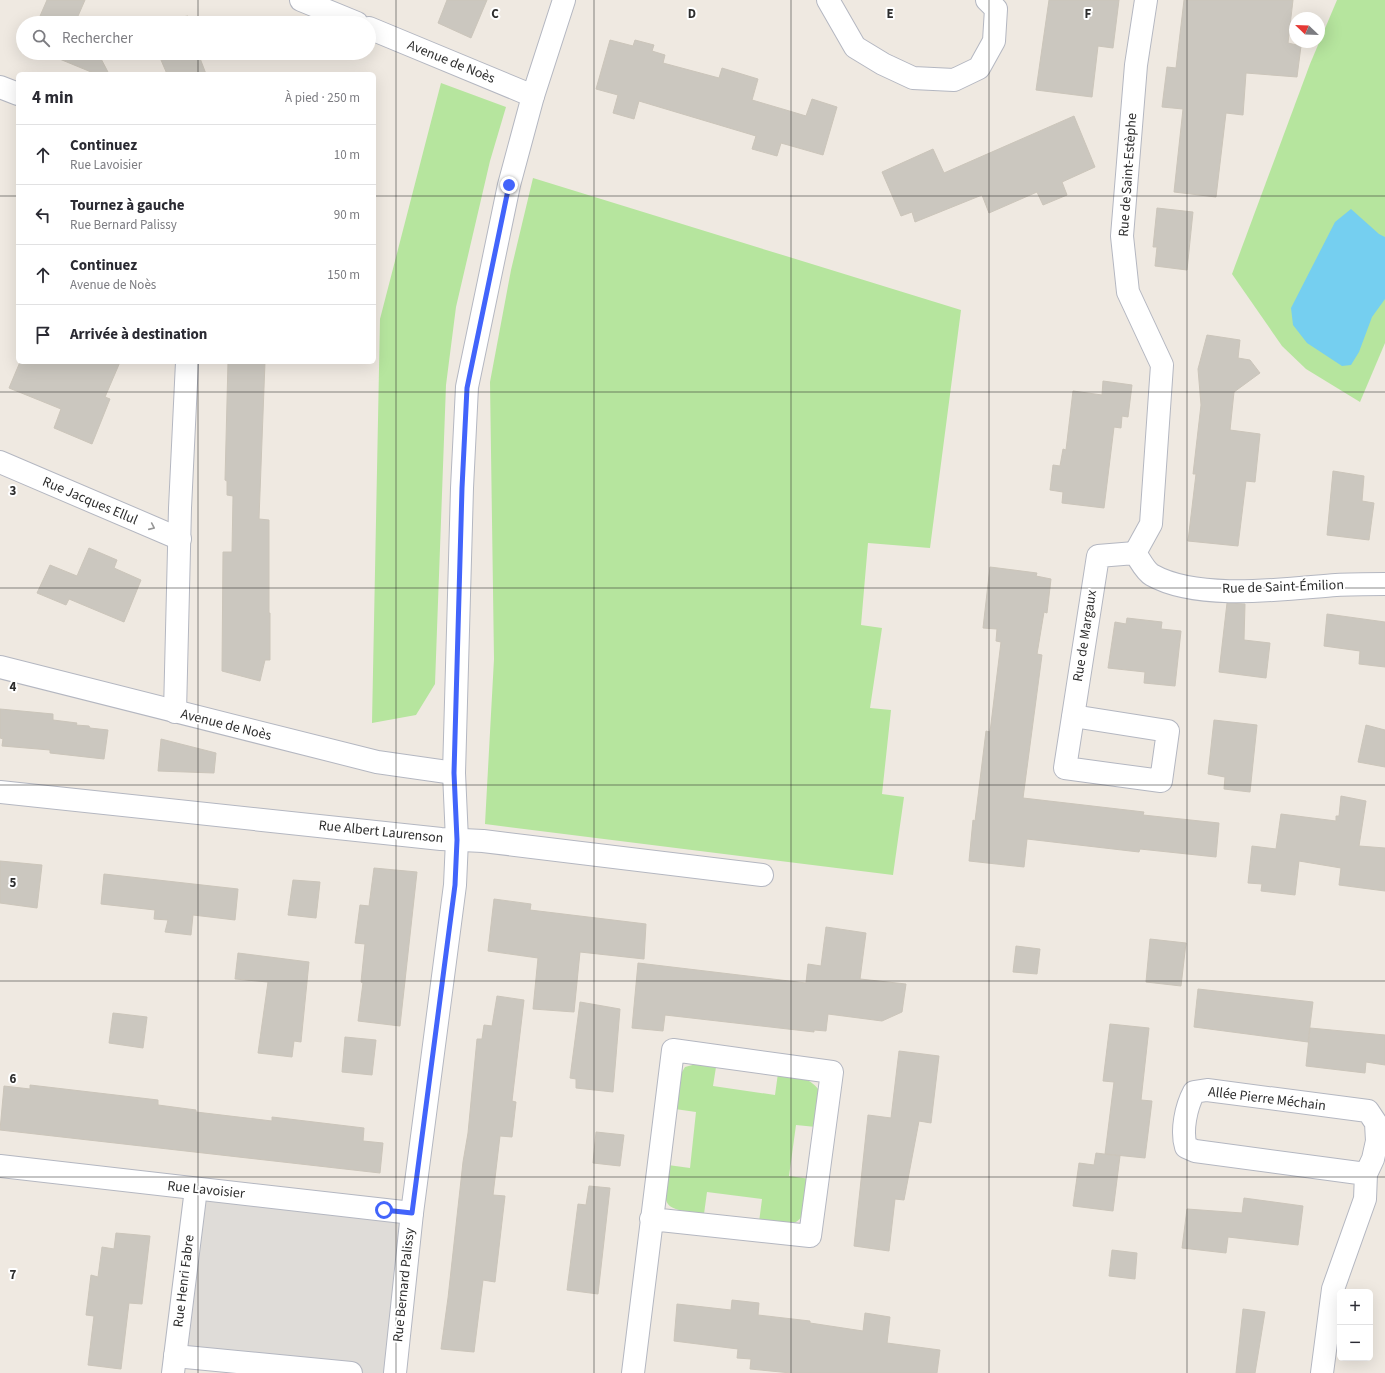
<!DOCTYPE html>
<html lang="fr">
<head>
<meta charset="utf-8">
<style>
  :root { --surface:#fff; --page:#f2f2f3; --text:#2b2b33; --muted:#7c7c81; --line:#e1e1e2 }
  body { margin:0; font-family:"Source Sans 3",sans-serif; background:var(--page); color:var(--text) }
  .controls { position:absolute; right:12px; bottom:12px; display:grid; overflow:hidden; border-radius:6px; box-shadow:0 4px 16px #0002 }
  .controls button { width:36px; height:36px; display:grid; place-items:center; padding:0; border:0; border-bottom:1px solid var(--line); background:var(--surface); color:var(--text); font:20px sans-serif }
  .compass { position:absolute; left:1289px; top:12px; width:36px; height:36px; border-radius:50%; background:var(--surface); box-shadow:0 4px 16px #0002; rotate:293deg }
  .stop { position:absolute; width:12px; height:12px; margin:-9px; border:3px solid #4264fb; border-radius:50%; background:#fff }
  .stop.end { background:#4264fb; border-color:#fff; box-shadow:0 1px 4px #0008 }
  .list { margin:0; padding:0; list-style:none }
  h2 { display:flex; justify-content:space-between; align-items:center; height:52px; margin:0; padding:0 16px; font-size:17px }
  h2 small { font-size:13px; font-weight:400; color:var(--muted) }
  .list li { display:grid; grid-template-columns:26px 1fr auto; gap:12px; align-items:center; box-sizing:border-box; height:60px; padding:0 16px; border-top:1px solid var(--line) }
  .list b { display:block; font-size:15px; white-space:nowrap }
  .list p { margin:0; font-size:13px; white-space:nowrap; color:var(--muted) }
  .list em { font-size:13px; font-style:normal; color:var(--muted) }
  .icon { flex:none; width:22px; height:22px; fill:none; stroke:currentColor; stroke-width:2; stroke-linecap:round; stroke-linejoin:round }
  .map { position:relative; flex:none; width:1385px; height:1373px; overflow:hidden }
  .search { position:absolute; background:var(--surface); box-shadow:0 4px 16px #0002; left:16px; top:16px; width:360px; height:44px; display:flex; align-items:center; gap:10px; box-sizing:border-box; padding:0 14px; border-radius:22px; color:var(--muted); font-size:15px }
  .panel { position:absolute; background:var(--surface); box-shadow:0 4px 16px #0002; left:16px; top:72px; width:360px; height:292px; border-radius:6px }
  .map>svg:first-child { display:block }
  .green { fill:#b6e59e }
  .plaza { fill:#dfdcd8 }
  .water { fill:#75cff0 }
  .building { fill:#cbc7bf; stroke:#cbc5ba }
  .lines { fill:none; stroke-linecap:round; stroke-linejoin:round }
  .minor-casing { stroke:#b4b7c1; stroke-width:24 }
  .minor { stroke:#fff; stroke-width:22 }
  .oneway { stroke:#969696 }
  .route { stroke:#4264fb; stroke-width:5 }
  .grid { fill:none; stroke:#2e2e2e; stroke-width:1; stroke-opacity:0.55 }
  .labels { text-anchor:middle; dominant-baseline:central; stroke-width:4; stroke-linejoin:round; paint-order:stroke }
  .street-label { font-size:14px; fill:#2e2e2e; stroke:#fff }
  .grid-label { font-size:13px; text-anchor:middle; font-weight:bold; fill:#2e2e2e; stroke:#fff; stroke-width:4; stroke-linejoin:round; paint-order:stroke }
</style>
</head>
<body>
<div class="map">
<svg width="1385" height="1373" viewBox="0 0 1385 1373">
  <rect width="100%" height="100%" fill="#efe9e1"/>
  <g class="green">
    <polygon points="1337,0 1385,0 1385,343 1360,402 1306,369 1282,346 1232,274 1310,64"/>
    <polygon points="441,83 506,107 490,161 456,307 446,385 435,684 416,715 372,723 380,319"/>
    <polygon points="533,178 961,310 930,548 868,543 861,625 882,628 870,708 891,710 882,794 904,797 893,875 485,824 494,659 490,382 511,270"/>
    <path d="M696,1064L716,1067L713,1086L775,1095L778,1073C795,1076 808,1076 819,1090L816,1127L796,1125L789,1176L810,1179C801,1223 808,1228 759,1222L762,1199L707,1192L704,1214C660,1208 663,1208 668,1165L690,1168L696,1112L675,1109L679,1077L685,1067Z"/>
  </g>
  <polygon class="plaza" points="196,1189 412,1213 395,1373 351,1373 175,1356"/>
  <polygon class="water" points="1351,209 1379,234 1385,237 1385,299 1372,317 1359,352 1351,365 1342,366 1307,343 1293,325 1291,308 1335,222"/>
  <g class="building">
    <polygon points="47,0 85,0 78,16 81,23 37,23"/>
    <polygon points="447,0 487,0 471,38 438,23"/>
    <polygon points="1049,0 1119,0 1113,48 1098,46 1092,97 1036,90"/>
    <polygon points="1184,0 1293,0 1288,43 1301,46 1297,77 1246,73 1243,115 1226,113 1216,197 1174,192 1183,109 1162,107 1167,67 1176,68"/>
    <polygon points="188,16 190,23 152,23 152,22"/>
    <polygon points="610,40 633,46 635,40 654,45 652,51 665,55 663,63 719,78 722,68 758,79 752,100 786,110 806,116 812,99 837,107 823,155 781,143 777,156 752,149 756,136 639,101 634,119 613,113 618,95 596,89"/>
    <polygon points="45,53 98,53 109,74 96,74"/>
    <polygon points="158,53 198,53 206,74 167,74"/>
    <polygon points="1074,116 1095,167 1062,182 1067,195 1043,205 1037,192 989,213 982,195 915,222 912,212 901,216 882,172 933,149 944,173"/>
    <polygon points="1157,208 1193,212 1187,270 1155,266 1157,247 1153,247"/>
    <polygon points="1207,335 1240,340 1238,358 1250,360 1260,373 1234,392 1230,430 1260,434 1255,482 1246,481 1238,546 1188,541 1196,474 1193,474 1201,405 1198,369"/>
    <polygon points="20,362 120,362 105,397 110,399 92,444 54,428 61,409 9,388"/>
    <polygon points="228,362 265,362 259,519 269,520 269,613 270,613 270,660 265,660 260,681 222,671 223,552 232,552 233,496 227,495 227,481 225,480"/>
    <polygon points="1103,381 1132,385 1128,417 1122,416 1121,428 1114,427 1104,508 1062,503 1063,492 1050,490 1053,465 1060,466 1063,449 1066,450 1073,391 1102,395"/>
    <polygon points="1333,471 1364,476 1362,501 1374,503 1369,540 1327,535"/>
    <polygon points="89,548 117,560 114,568 141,580 124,622 69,599 66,605 37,593 50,565 77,576"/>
    <polygon points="990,567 1037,573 1036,576 1051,579 1047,613 1044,612 1037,654 1042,655 1023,798 1144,812 1143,815 1219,823 1216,857 1140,849 1139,852 1027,839 1024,867 969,861 973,820 975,821 986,731 990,732 1001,642 996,641 997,629 983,628"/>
    <polygon points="1227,603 1245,604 1244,640 1270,643 1266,678 1219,672"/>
    <polygon points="1327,614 1385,622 1385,667 1359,664 1360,651 1324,646"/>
    <polygon points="1127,618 1162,622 1161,629 1181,631 1175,686 1144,683 1145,672 1108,668 1115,622 1126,624"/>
    <polygon points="0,709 53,714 53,720 77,723 76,725 89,726 90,728 108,730 104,759 50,753 50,750 2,746 3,739 0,738"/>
    <polygon points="1214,720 1257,725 1250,792 1224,789 1225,777 1208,774"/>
    <polygon points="1366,725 1385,730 1385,767 1358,762"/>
    <polygon points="161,739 216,753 214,773 158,771"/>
    <polygon points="1341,796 1366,801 1359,846 1385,848 1385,891 1339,885 1341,868 1299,861 1295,895 1261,891 1262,884 1248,883 1252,846 1276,849 1281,814 1336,821 1336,816 1339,816"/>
    <polygon points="0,861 42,865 37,908 0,903"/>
    <polygon points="374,868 417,872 400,1026 358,1021 363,983 361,982 365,944 355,943 360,905 369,906"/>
    <polygon points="104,874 238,889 235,920 193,915 191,935 165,932 168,920 154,919 155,910 101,904"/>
    <polygon points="293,880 320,882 316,918 288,915"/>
    <polygon points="494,899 531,904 530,910 646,924 644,959 580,952 574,1012 533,1009 538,958 488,951"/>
    <polygon points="826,927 866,933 860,979 906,984 902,1012 882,1021 828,1014 826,1031 814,1030 814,1032 665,1015 663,1031 632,1028 638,963 806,983 808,964 821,966"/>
    <polygon points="1150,939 1186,943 1181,986 1146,982"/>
    <polygon points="1016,946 1040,949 1037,974 1013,972"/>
    <polygon points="238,953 309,962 301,1042 294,1041 292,1057 258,1053 268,982 235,979"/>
    <polygon points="1198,989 1313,1002 1308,1042 1194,1027"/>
    <polygon points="497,996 524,1000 512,1101 516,1102 512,1137 500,1136 493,1195 505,1196 495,1282 483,1280 474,1352 441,1349 448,1298 463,1162 468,1133 477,1039 482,1039 484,1025 492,1026"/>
    <polygon points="580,1002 620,1009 613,1092 576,1088 576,1079 570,1078"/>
    <polygon points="113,1013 147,1017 143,1048 109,1043"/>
    <polygon points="1110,1024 1149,1028 1141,1100 1152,1101 1145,1158 1105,1154 1114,1082 1103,1081"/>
    <polygon points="1310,1028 1385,1035 1385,1065 1366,1062 1365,1073 1306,1066"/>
    <polygon points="345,1037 376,1040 372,1075 342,1072"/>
    <polygon points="899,1051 939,1056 931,1123 919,1121 904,1200 895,1199 889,1251 854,1246 868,1115 891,1118"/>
    <polygon points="30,1085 158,1100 158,1105 196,1110 196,1112 272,1121 272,1117 364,1128 363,1141 383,1143 380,1173 0,1130 4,1086 30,1089"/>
    <polygon points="596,1132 624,1135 620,1166 593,1163"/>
    <polygon points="1096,1153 1120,1156 1113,1211 1073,1206 1079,1163 1094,1165"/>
    <polygon points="589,1186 610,1188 598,1294 567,1290 578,1204 586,1205"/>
    <polygon points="1244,1198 1303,1206 1298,1245 1228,1237 1226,1253 1182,1248 1187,1209 1242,1213"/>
    <polygon points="116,1233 150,1236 142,1304 129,1303 121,1369 88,1365 94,1316 86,1315 91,1275 98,1277 102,1247 114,1249"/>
    <polygon points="1112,1250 1137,1253 1135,1279 1109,1276"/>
    <polygon points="732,1300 759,1303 758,1315 810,1321 810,1323 863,1331 865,1313 890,1317 887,1343 940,1350 937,1373 791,1373 750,1369 751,1359 737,1358 738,1349 674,1341 677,1304 731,1310"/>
    <polygon points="1243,1309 1265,1312 1255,1373 1236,1373"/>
  </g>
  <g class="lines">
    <defs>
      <g id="minor">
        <polyline points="301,0 357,23"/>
        <polyline points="828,0 855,47 883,64 913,78 954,80 979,68 994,41 996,9 987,0"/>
        <polyline points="369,28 533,96"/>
        <polyline points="0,87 18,94"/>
        <polyline points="0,462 180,539"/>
        <polyline points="1135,553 1151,524 1162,365 1128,292 1122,236 1136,65 1146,0"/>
        <polyline points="0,667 377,762 454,773"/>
        <polyline points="175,712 180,508 187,362"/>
        <path d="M1073,716L1168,731L1161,781L1065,768L1098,556L1135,553C1140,560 1145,571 1152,575C1198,601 1284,589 1336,585C1352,584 1369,584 1385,584"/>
        <polyline points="0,792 441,839 483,841 762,875"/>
        <polyline points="0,1166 412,1213"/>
        <polyline points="175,1356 351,1373"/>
        <polyline points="173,1373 196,1189"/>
        <polyline points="395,1373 412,1213 455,885 457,840 454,773 462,488 467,387 509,185 533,96 564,0"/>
        <polyline points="633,1373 673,1050 832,1072 810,1236 651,1219"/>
        <path d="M1322,1373L1333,1289L1365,1199L1366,1174L1373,1159L1377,1141L1376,1123L1368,1111L1207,1090L1194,1092C1186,1107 1181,1131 1186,1147L1195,1151L1366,1174"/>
      </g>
    </defs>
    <use href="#minor" class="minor-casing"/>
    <use href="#minor" class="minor"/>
  </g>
  <defs><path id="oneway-chevron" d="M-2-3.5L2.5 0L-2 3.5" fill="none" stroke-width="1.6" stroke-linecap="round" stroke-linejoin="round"/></defs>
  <use class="oneway" href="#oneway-chevron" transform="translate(152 527) rotate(24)"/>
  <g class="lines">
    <polyline class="route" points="384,1210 412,1213 455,885 457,840 454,773 462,488 467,388 509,185"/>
  </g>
  <path class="grid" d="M198,0V23M396,0V1373M594,0V1373M791,0V1373M989,0V1373M1187,0V1373M198,53V74M0,196H18M374,196H1385M198,362V1373M0,392H1385M0,588H1385M0,785H1385M0,981H1385M0,1177H1385"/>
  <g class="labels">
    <g class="street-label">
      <text transform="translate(451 62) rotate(22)">Avenue de Noès</text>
      <text transform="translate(1128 175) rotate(-86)">Rue de Saint-Estèphe</text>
      <text transform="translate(90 501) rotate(23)">Rue Jacques Ellul</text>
      <text transform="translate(1283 587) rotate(-2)">Rue de Saint-Émilion</text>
      <text transform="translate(1085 636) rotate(-81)">Rue de Margaux</text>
      <text transform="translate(226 725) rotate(14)">Avenue de Noès</text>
      <text transform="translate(381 832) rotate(6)">Rue Albert Laurenson</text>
      <text transform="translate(1267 1099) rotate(7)">Allée Pierre Méchain</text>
      <text transform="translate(206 1190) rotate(6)">Rue Lavoisier</text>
      <text transform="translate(184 1281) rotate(-83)">Rue Henri Fabre</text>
      <text transform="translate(404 1285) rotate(-84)">Rue Bernard Palissy</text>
    </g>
  </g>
  <g class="grid-label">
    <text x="495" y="18">C</text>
    <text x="692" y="18">D</text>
    <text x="890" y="18">E</text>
    <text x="1088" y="18">F</text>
    <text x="13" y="495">3</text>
    <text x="13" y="691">4</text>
    <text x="13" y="887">5</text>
    <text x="13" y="1083">6</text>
    <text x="13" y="1279">7</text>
  </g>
</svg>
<div class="controls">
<button>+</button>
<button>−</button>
</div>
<svg class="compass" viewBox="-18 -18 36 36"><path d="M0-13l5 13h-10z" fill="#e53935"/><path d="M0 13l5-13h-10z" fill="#7c7c81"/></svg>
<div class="stop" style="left:384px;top:1210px"></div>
<div class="stop end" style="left:509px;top:185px"></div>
<div class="search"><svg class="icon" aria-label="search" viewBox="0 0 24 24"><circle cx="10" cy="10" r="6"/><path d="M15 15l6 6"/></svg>Rechercher</div>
<section class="panel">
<h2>4 min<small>À pied · 250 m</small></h2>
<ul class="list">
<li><svg class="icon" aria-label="ahead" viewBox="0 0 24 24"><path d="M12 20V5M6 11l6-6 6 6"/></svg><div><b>Continuez</b><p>Rue Lavoisier</p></div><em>10 m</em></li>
<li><svg class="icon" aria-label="left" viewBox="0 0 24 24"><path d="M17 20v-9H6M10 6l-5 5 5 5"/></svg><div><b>Tournez à gauche</b><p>Rue Bernard Palissy</p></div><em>90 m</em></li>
<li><svg class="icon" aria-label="ahead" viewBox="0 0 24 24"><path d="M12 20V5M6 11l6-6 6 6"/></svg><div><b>Continuez</b><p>Avenue de Noès</p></div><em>150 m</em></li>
<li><svg class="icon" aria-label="arrive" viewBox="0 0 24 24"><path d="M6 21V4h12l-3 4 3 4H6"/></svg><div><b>Arrivée à destination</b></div></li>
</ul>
</section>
</div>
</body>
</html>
